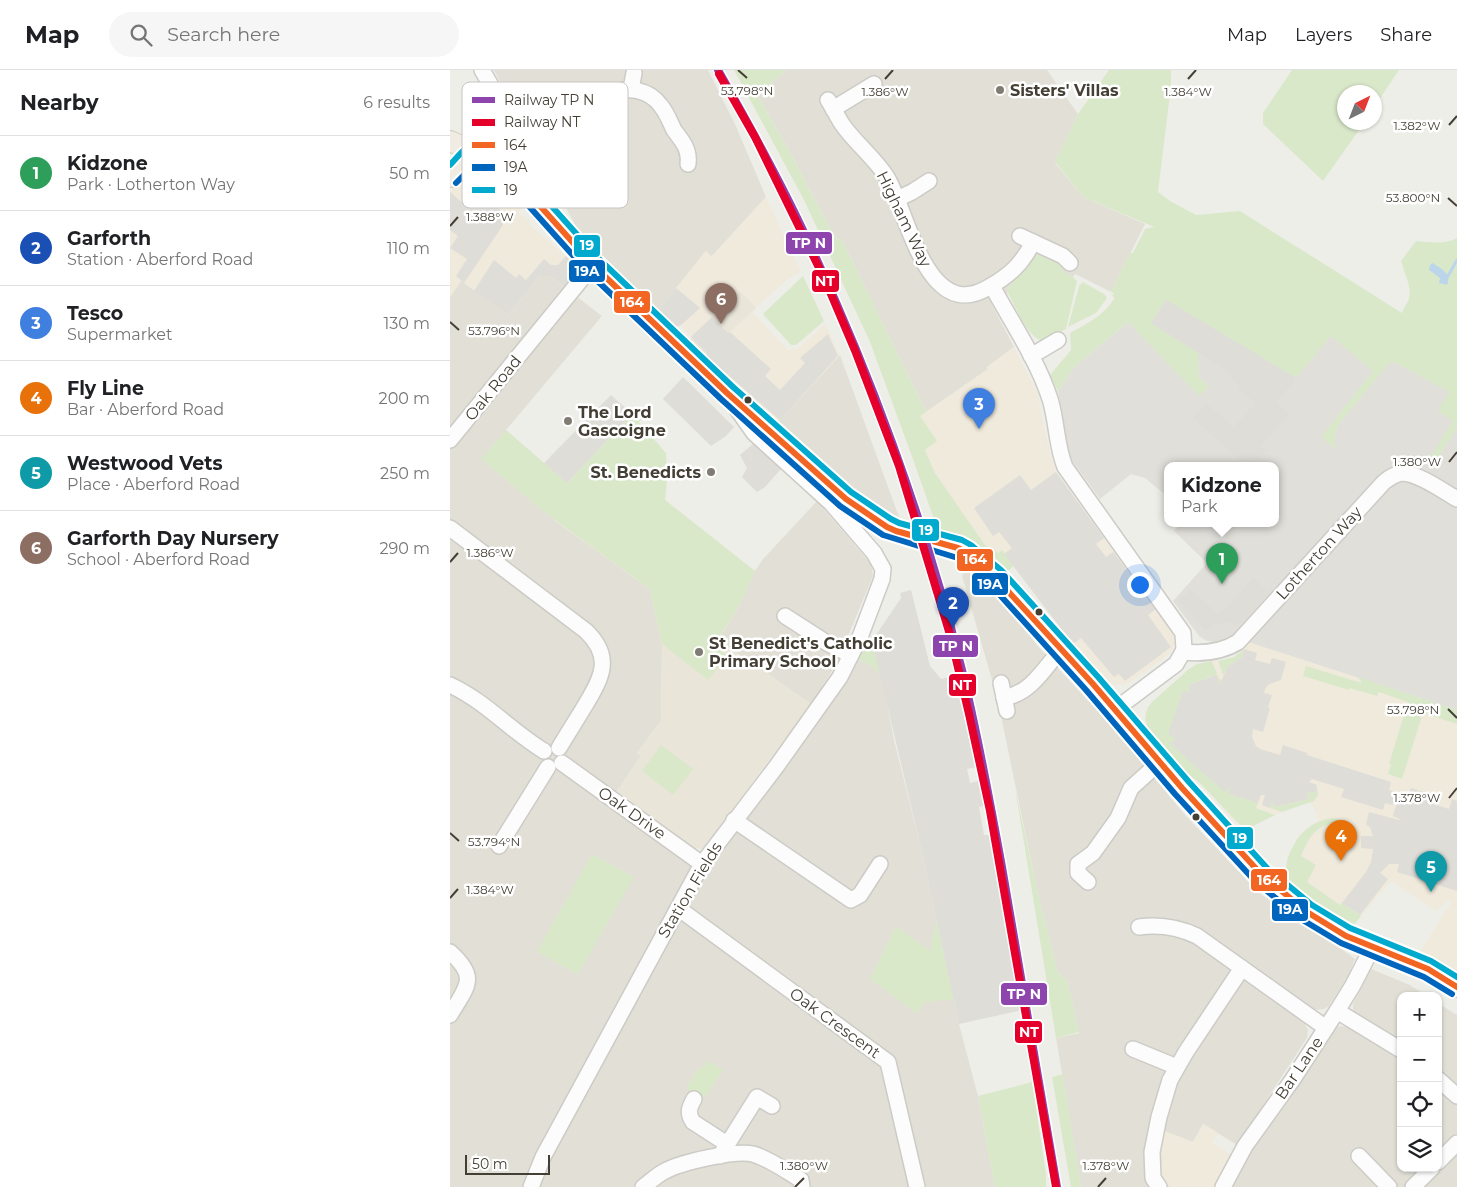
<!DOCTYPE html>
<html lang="en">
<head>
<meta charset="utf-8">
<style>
  :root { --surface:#fff; --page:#f6f6f6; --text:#202124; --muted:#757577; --line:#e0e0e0; --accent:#ea580c }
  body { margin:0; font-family:Montserrat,sans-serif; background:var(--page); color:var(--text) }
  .controls { position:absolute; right:15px; bottom:15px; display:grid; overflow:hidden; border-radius:10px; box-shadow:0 1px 4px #0004 }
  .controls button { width:45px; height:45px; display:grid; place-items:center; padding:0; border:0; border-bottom:1px solid var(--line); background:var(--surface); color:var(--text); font:25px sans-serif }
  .compass { position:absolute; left:887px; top:15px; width:45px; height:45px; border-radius:50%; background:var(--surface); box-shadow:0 1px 4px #0004; rotate:42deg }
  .scale { position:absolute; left:15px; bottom:12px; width:85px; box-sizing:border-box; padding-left:5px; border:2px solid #443f35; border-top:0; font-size:14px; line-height:18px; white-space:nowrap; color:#443f35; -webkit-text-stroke:4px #fff; paint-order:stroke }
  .you { position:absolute; left:689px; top:514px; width:18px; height:18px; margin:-12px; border:4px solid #fff; border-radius:50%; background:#1a73e8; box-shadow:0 0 0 8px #1a73e833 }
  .badge { display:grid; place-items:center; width:32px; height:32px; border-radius:50%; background:var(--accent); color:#fff; font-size:16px; font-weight:700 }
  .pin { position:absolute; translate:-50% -41px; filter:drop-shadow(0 1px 2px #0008) }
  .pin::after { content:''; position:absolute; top:26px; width:18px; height:15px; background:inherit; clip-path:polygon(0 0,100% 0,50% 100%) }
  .popup { position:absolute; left:714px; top:392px; width:115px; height:65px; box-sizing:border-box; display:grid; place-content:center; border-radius:10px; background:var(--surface); filter:drop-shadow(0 1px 4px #0005); font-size:16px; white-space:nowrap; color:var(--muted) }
  .popup b { font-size:19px; color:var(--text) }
  .popup::after { content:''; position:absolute; left:50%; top:100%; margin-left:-10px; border:10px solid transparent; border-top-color:var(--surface) }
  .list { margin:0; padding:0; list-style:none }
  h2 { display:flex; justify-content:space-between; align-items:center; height:65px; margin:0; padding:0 20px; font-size:21px }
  h2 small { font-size:16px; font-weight:400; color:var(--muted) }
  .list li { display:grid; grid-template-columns:32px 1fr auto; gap:15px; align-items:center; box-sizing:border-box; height:75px; padding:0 20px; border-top:1px solid var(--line) }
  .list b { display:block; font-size:19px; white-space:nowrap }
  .list p { margin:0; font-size:16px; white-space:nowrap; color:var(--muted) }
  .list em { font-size:16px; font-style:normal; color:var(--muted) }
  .icon { flex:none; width:28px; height:28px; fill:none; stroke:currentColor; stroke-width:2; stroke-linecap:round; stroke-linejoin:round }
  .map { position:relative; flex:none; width:1007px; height:1117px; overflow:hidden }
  header { display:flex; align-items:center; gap:30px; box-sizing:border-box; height:70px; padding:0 25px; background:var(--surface); border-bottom:1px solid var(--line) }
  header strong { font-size:24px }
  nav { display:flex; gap:28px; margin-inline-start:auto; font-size:18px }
  .search { width:350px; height:45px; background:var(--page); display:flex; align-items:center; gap:12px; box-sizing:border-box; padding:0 18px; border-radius:28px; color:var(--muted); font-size:19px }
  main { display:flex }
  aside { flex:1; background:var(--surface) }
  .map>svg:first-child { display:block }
  .residential { fill:#e2e0d6 }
  .commercial { fill:#f0eadc }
  .industrial { fill:#e1dfda }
  .education { fill:#e9e5d8 }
  .green { fill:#dae8ca }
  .parking { fill:#deddd8 }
  .water { fill:#bbd5ea }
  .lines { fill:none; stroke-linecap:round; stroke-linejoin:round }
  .stream { stroke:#bbd5ea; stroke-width:3 }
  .minor-casing { stroke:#cccbc6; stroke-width:18 }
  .major-casing { stroke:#cfcab8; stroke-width:22 }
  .minor { stroke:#fcfcfc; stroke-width:15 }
  .major { stroke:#f0ece3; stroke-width:20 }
  .bus-1-casing { stroke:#fff; stroke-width:10 }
  .bus-2-casing { stroke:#fff; stroke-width:10 }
  .bus-3-casing { stroke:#fff; stroke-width:10 }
  .bus-1 { stroke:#f26522; stroke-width:6 }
  .bus-2 { stroke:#0065bd; stroke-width:6 }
  .bus-3 { stroke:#00a9ce; stroke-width:6 }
  .rail-1-casing { stroke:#fff; stroke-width:11 }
  .rail-2-casing { stroke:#fff; stroke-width:11 }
  .rail-1 { stroke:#8e44ad; stroke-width:8 }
  .rail-2 { stroke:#e4002b; stroke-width:8 }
  .ticks { fill:none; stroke:#443f35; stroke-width:2 }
  .poi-dot { fill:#807c74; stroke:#fff; stroke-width:2 }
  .bus-dot { fill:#443f35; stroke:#fff; stroke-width:2 }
  .labels { text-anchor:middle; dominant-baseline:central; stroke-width:5; stroke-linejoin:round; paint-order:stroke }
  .poi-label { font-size:16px; font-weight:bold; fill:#443f35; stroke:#fff; text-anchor:start }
  .street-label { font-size:16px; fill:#443f35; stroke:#fff }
  .key { fill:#fff; stroke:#c7c5c2; stroke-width:1 }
  .key-label { font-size:14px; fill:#443f35 }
  .ticks-label { font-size:12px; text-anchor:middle; fill:#443f35; stroke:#fff; stroke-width:5; stroke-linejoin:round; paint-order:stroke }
  .line-badge { stroke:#fff; stroke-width:2 }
  .badge-label { font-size:14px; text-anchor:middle; font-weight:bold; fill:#fff }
</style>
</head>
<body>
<header>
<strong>Map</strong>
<div class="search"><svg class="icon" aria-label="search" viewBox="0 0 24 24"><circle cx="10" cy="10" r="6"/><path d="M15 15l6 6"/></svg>Search here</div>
<nav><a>Map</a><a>Layers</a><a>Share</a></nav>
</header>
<main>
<aside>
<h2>Nearby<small>6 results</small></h2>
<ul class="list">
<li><span class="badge" style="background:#2e9e5b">1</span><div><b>Kidzone</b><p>Park · Lotherton Way</p></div><em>50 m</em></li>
<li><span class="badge" style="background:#1a4fb4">2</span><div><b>Garforth</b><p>Station · Aberford Road</p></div><em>110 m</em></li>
<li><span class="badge" style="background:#3f7fe0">3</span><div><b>Tesco</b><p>Supermarket</p></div><em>130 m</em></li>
<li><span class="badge" style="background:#e8710a">4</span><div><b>Fly Line</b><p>Bar · Aberford Road</p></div><em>200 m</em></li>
<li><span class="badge" style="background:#0f9aa8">5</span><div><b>Westwood Vets</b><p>Place · Aberford Road</p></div><em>250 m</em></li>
<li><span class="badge" style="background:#8d6e63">6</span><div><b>Garforth Day Nursery</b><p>School · Aberford Road</p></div><em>290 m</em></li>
</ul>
</aside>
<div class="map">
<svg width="1007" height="1117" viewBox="0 0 1007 1117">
  <rect width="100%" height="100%" fill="#eeeee9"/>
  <g class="residential">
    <polygon points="44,0 258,0 285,54 316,127 261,187 255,182 207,242 148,187 134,172"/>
    <polygon points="337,0 597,0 628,44 605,93 633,127 695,154 661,222 625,204 623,207 582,190 575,199 565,208 558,219 558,223 541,233 564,277 537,297 538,299 476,342 392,170 385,168 340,82 307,25"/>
    <polygon points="90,206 100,206 152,246 56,360 117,413 104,450 200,519 212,574 211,651 187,683 191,686 158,734 254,805 402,603 408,589 422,596 429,603 432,608 444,670 471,778 509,954 528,1026 545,1117 0,1117 0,227 11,210 58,245"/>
    <polygon points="390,285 449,447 421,435 326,354"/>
    <polygon points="367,431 421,494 423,506 386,595 361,634 268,570 287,540 305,501 313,489"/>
    <polygon points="517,497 547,525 591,580 656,650 735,745 808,822 841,846 878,869 905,889 898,906 879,936 874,939 863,940 854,953 858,960 857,968 787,1075 753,1054 743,1072 714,1061 717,1114 720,1117 631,1117 606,968 629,963 617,910 608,903 586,815 547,627 512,506"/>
    <polygon points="921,899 960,915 977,926 951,926 951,1098 988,1098 988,933 1007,945 1007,1117 781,1117 803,1078 884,959 890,956 897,957 906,944 903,940 903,934"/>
  </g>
  <g class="commercial">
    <polygon points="30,99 33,102 34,101 73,136 68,143 80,151 79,154 123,193 125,204 114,217 100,206 90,206 58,245 11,211 0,227 0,122 22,100"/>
    <polygon points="316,127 351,202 335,211 306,238 290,221 241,267 231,256 222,257 207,242 256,181 262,187"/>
    <polygon points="302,242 338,280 348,278 375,254 390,285 326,354 252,288"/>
    <polygon points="564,277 587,322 597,371 606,402 724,565 725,572 722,580 717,586 678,614 665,615 653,607 623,574 552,481 549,483 535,475 485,403 475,379 470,346 538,299 537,297"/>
    <polygon points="799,572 1007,640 1007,901 969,883 1002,831 998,830 986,841 941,811 903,856 858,829 843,816 837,806 837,794 846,770 856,759 869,751 861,732 838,739 803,756 795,758 781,748 750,713 729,698 699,660 696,654 695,642 702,632 739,599 756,592 775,590 784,587 792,581"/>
    <polygon points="753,1054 768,1063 762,1072 781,1085 764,1117 720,1117 712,1108 707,1094 714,1061 743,1072"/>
  </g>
  <polygon class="industrial" points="709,151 1007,323 1007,640 780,566 765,572 757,571 749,566 723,531 757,493 724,461 731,453 826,453 826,395 718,395 718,427 695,408 681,404 650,429 623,392 619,382 608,322 623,298 678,252 661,234"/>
  <g class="education">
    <polygon points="290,221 306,238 252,288 241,273 241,267"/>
    <polygon points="161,384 215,430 305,501 287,540 268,570 361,634 255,776 251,779 244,778 167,721 191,686 187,683 211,651 212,574 200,519 104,450"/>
  </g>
  <g class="green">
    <polygon points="284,0 337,0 307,25 340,82 385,168 392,170 476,342 470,346 487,371 475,380 485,403 535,475 549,483 552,480 564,496 554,504 489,463 460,381 420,272 354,130"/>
    <path d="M659,0H721V16L708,122L720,131L746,145L790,141L952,243C953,238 958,233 959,228C962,217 954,202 951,191L966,171C980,172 995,175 1007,168V357L987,390L981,386L1003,351L988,341L999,322L944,292H940L888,355L884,372L886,380L871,367L923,301L881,266L846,308L716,230L701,253L748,283L749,307L759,317L749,326L678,252L623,298L608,322L600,305L621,280L620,263C638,253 653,246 665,228L662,226L664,223L661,222L680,183H683L695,159L704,157L633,127L605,92L628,44Z"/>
    <polygon points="842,0 949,0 925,36 924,22 894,22 894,52 914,53 873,111 813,54 813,43"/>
    <path d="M59,69L71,85C60,93 53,95 47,80L50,73Z"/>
    <polygon points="96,111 106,129 100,133 90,117 91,115"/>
    <path d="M589,183C600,185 612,189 614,202L623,207L627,211L616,259C609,262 601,268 594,270C580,273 564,234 558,223V219L565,208Z"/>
    <polygon points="353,206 374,251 346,275 341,275 313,244"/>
    <polygon points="633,212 654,224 657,228 646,243 618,257 629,216"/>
    <polygon points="199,340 189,352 216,383 217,410 215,430 305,501 287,540 264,575 277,586 258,610 212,574 200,519 93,441 31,389 56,360 117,413 182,344"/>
    <polygon points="422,571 432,608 422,596 408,589 415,573"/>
    <polygon points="794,579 792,587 777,597 773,605 768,591 784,587"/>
    <polygon points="762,591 769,609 773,610 769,613 765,605 738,615 740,622 718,665 726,667 775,721 781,715 780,724 808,733 806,738 825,745 799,758 790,755 750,713 729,698 699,660 695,648 698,637 702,632 739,599 747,594"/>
    <polygon points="856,596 912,613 908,607 1007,640 1007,654 973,643 952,709 938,704 941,695 939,694 958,632 929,622 927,626 900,618 899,620 853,606"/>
    <polygon points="211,675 243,699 223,725 192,701"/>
    <polygon points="867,715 868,725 864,731 832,742 820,738 823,729 825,737 859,729 857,721 865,722"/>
    <polygon points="565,718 586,815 608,903 617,910 629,962 606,968"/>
    <path d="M882,748L891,750C865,758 862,761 851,786L866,795L857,812L890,835L892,833L911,846L903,856C885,846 842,827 837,806C834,795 839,782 845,773C852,760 866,750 882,748Z"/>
    <polygon points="142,784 184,807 128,904 87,882"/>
    <polygon points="486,850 504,929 475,932 467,943 420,909 446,856 480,881"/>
    <polygon points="258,991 273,1000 254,1029 236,1018 248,999 253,997"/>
    <polygon points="613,1004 631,1117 621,1117 602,1007"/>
    <polygon points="582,1012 596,1104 596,1117 545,1117 528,1026"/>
  </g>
  <g class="parking">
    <polygon points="29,121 53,142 53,155 14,213 6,206 17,189 0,178 8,166 0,160 0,122 16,136"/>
    <polygon points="116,186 123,193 125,204 114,217 100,206 90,206 58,245 24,221 44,190 66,208 69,204 76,210 94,189 101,195 108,195"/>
    <polygon points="226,218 250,238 231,255 226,257 222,257 207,242"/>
    <polygon points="716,230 846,308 826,333 840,344 810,376 816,381 802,395 795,391 793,393 743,348 757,334 784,357 806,333 789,320 790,316 783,311 776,300 701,253"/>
    <polygon points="262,247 278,263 280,262 321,299 315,306 330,320 355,293 350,288 378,264 388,286 330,350 255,285 257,283 241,267"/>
    <polygon points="233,307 284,357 276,366 261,376 213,329"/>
    <polygon points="161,325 182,344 117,413 94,393"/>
    <polygon points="304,373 332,398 315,417 307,422 292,407 297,398 290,385"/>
    <polygon points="606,402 654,468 646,474 656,487 663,482 706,539 698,545 721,577 675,611 669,604 664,607 631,568 623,574 554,484 562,478 549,462 543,466 524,438 570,405 581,420"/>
    <polygon points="803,508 819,523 790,555 785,556 778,552 762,555 755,560 729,530 741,520 768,544 772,540 774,541"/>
    <polygon points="461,520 480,596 491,609 504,606 526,697 517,699 520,713 529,711 534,736 529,737 534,765 539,765 572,940 509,954 471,778 422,571 451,528 450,523"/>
    <polygon points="794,579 807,583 805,590 820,594 822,588 836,592 831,610 819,614 815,619 814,623 822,625 818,637 820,638 813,662 803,659 802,667 806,676 810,679 830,685 833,675 857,683 857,685 941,712 939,720 947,722 943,735 935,733 933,740 891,727 894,719 862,709 859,712 867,715 865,723 857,721 859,729 825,737 823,730 820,738 812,735 815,725 811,725 808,733 779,724 781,716 775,722 720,674 726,668 718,665 733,620 740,622 738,615 766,605 769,613 771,612 777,597 792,587"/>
    <polygon points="961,718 985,726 983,734 999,739 1002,729 1007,731 1007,821 947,802 949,794 939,794 930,803 938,809 910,845 892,833 916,802 921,792 923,779 911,778 911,766 923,766 920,757 916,754 919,742 949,750 950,749 943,746 950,723 958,726"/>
  </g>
  <path class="water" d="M983,193C990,199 1003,203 997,215L989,213L990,208L979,200L980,195Z"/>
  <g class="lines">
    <polyline class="stream" points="998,206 1007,190"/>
    <defs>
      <g id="minor">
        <polyline points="181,19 184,3"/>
        <path d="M378,30C383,38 387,46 392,54C405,73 426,89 438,109C458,144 477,255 539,217C560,205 572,194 583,172"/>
        <polyline points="383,39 424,14"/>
        <path d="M51,53C69,63 76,81 85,99"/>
        <path d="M75,80L107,61L159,24C178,16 199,19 211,36C217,43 220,52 224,60C232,71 240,79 238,94"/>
        <path d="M25,82C64,46 56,42 32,0"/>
        <polyline points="447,129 462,122 479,111"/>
        <polyline points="570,166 613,186 620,193"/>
        <path d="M542,216C562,253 587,289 600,329C607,351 606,375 615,397L733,563L734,580L726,594L666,639"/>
        <polyline points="581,286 608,270"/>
        <polyline points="0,370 143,195"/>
        <path d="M0,458L136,561C163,587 152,607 136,634C127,649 118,663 109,678"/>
        <polyline points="335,546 377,573 401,585"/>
        <path d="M733,582C752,584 772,582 788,572L934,412C939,408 945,404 952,403C968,403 993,421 1007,429"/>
        <polyline points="551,613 557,641"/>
        <path d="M0,615C35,631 61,661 94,681"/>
        <path d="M554,628C581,623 594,599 611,579"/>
        <polyline points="112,693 252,794"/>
        <polyline points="284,750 401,830 410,825 430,794"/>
        <polyline points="49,776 98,697"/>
        <polyline points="638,812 628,803 628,794 643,783 668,748 681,718 710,692"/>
        <polyline points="228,838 438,992 467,1117"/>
        <path d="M689,857C710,854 728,857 747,866L876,958"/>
        <path d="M0,882C29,908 17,916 0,945"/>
        <polyline points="887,941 951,980"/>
        <polyline points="683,979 727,997"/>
        <polyline points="988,1009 1007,1026"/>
        <path d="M244,1029C239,1038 237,1043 243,1052L277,1074"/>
        <polyline points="270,1086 307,1027 322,1036"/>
        <polyline points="909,1086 939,1117"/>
        <polyline points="988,1092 1007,1073"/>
        <polyline points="81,1117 93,1087 252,794 326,697 390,607 410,567 432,509 433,499 424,483 381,433 304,363 287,339"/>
        <path d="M193,1117C200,1112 207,1105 215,1101C232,1092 285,1080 303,1084C320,1089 336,1101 351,1110L352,1117"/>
        <polyline points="709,1117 703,1108 702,1082 709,1047 720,1010 736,982 792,898"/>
        <polyline points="773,1117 795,1076 843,1009 887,941 903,915 922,878"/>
        <polyline points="963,1117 982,1098"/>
      </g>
      <g id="major">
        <polyline points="0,71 25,82 53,100 97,142 143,195 244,293 396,429 437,457 446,461 508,478 516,482 545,507 643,614 732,718 811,804 857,842 896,866 978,899 1007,917"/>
        <polyline points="0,107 25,82"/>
      </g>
    </defs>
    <use href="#minor" class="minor-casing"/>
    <use href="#major" class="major-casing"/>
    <use href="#minor" class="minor"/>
    <use href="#major" class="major"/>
    <defs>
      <polyline id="bus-1" points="25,82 53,100 83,128 143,195 277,323 396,429 437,457 446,461 508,478 516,482 545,507 643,614 732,718 811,804 857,842 896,866 978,899 1007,917"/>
      <polyline id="bus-2" points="6,113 26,93 48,107 77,134 137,201 271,329 390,436 433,465 511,489 539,513 636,620 725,724 805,811 851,849 891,873 974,907 1002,924"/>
      <path id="bus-3" d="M0,95C8,87 18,71 30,75L58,93L89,122L149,189L283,317L401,422L441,449L449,453L512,470L521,475L551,500L649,608L739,712L817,798L862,835L900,858L981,891L1007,907"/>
    </defs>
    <use href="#bus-1" class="bus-1-casing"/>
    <use href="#bus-2" class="bus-2-casing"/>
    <use href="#bus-3" class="bus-3-casing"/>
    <use href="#bus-1" class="bus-1"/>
    <use href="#bus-2" class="bus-2"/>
    <use href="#bus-3" class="bus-3"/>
    <defs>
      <path id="rail-1" d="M268,0C297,51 326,103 351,156C418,295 475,451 512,600C528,665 540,731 552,797C571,903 588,1010 607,1117"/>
      <polyline id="rail-2" points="269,4 305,67 375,210 406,283 449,396 501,568 519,644 540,741 606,1117"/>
    </defs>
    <use href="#rail-1" class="rail-1-casing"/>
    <use href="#rail-2" class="rail-2-casing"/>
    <use href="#rail-1" class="rail-1"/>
    <use href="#rail-2" class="rail-2"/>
  </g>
  <path class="ticks" d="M288,0L297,8M435,9L443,0M738,9L746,0M999,55L1007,46M998,128L1007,136M0,156L8,147M0,252L9,260M999,392L1007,382M0,492L8,483M998,639L1007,648M999,728L1007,718M0,763L9,771M0,828L8,819M345,1117L354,1108M648,1117L656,1108"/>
  <g class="poi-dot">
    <circle cx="550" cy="20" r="5"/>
    <circle cx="118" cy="351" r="5"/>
    <circle cx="261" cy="402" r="5"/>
    <circle cx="249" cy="582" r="5"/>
  </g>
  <g class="bus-dot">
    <circle cx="298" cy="330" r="4.5"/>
    <circle cx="589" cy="542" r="4.5"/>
    <circle cx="746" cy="747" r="4.5"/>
  </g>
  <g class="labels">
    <g class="poi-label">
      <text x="560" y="20">Sisters' Villas</text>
      <text x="128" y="342">The Lord<tspan x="128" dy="18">Gascoigne</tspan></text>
      <text x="251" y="402" text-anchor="end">St. Benedicts</text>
      <text x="259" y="573">St Benedict's Catholic<tspan x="259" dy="18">Primary School</tspan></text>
    </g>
    <g class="street-label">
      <text transform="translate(454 149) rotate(64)">Higham Way</text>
      <text transform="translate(43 318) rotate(-51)">Oak Road</text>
      <text transform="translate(869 483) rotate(-48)">Lotherton Way</text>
      <text transform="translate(182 743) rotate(35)">Oak Drive</text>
      <text transform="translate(240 820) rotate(-59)">Station Fields</text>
      <text transform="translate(385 953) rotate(36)">Oak Crescent</text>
      <text transform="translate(849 998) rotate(-56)">Bar Lane</text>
    </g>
  </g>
  <rect x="12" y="12" width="166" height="126" rx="8" class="key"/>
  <rect x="22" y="27" width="23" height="6" fill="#8e44ad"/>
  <rect x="22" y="49" width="23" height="7" fill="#e4002b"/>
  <rect x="22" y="72" width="23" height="6" fill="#f26522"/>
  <rect x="22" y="94" width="23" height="7" fill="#0065bd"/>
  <rect x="22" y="117" width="23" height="6" fill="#00a9ce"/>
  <g class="key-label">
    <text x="54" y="35">Railway TP N</text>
    <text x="54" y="57">Railway NT</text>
    <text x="54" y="80">164</text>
    <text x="54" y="102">19A</text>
    <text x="54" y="125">19</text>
  </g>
  <g class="ticks-label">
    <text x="297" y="25">53.798°N</text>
    <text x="435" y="26">1.386°W</text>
    <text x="738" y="26">1.384°W</text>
    <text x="967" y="60">1.382°W</text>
    <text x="963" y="132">53.800°N</text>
    <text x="40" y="151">1.388°W</text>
    <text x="44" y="265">53.796°N</text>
    <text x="967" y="396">1.380°W</text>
    <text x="40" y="487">1.386°W</text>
    <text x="963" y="644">53.798°N</text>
    <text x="967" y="732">1.378°W</text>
    <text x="44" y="776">53.794°N</text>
    <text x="40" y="824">1.384°W</text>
    <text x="354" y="1100">1.380°W</text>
    <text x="656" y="1100">1.378°W</text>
  </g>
  <g class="line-badge">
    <rect x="335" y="161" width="48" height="24" rx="5" fill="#8e44ad"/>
    <rect x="123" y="164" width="28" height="24" rx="5" fill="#00a9ce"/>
    <rect x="118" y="189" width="38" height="24" rx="5" fill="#0065bd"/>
    <rect x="361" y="199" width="29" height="24" rx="5" fill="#e4002b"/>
    <rect x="163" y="220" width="38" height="24" rx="5" fill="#f26522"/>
    <rect x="461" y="448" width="29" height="24" rx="5" fill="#00a9ce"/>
    <rect x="506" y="478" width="38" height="24" rx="5" fill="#f26522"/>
    <rect x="521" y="502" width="38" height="24" rx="5" fill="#0065bd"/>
    <rect x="482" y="564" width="47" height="24" rx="5" fill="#8e44ad"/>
    <rect x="498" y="603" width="29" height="24" rx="5" fill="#e4002b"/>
    <rect x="776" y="756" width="28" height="24" rx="5" fill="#00a9ce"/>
    <rect x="800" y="798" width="38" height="24" rx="5" fill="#f26522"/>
    <rect x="821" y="828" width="38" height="24" rx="5" fill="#0065bd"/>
    <rect x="550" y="912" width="48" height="24" rx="5" fill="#8e44ad"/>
    <rect x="564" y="950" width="29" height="24" rx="5" fill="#e4002b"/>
  </g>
  <g class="badge-label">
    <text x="359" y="178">TP N</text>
    <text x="137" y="180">19</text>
    <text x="137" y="206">19A</text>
    <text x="375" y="216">NT</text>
    <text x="182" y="237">164</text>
    <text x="476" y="465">19</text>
    <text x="525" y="494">164</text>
    <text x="540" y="519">19A</text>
    <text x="506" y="581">TP N</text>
    <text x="512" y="620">NT</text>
    <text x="790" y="773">19</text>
    <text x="819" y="815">164</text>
    <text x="840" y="844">19A</text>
    <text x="574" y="929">TP N</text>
    <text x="579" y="967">NT</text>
  </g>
</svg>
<div class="controls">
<button>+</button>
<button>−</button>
<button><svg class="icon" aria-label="locate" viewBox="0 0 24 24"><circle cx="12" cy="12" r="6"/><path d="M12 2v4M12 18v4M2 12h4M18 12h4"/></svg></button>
<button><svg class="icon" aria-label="layers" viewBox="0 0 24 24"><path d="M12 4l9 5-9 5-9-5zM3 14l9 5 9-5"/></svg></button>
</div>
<svg class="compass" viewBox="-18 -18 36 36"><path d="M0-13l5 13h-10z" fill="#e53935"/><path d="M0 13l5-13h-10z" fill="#757577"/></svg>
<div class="scale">50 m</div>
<div class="you"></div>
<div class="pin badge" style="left:772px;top:514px;background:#2e9e5b">1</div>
<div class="popup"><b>Kidzone</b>Park</div>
<div class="pin badge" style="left:503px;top:558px;background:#1a4fb4">2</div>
<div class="pin badge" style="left:529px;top:359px;background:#3f7fe0">3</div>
<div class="pin badge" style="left:891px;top:791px;background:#e8710a">4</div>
<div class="pin badge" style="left:981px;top:822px;background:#0f9aa8">5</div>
<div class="pin badge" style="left:271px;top:254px;background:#8d6e63">6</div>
</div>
</main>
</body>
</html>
